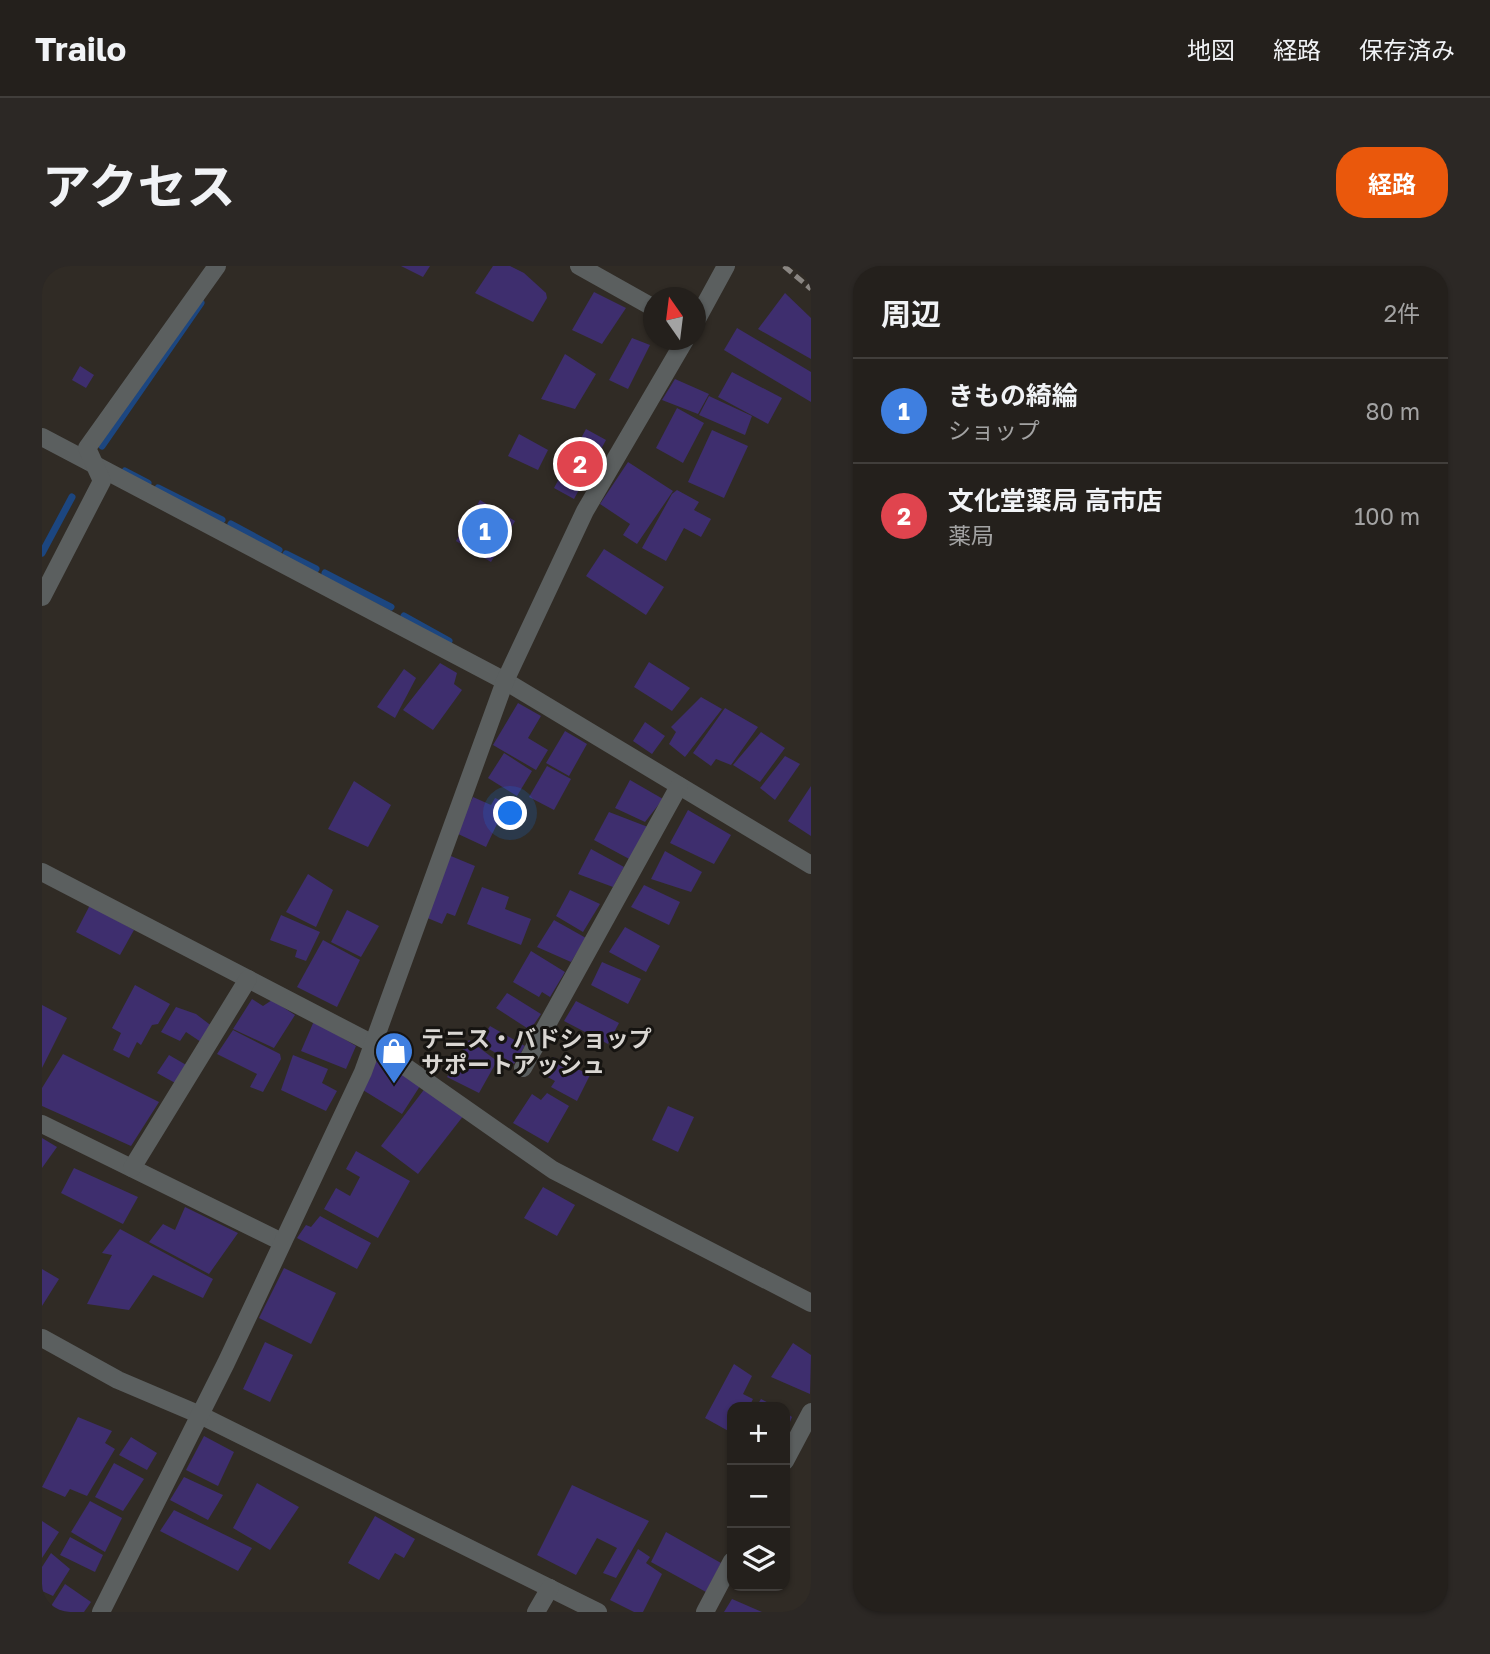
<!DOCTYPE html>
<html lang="ja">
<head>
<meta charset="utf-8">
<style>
  :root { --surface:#24201c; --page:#2c2825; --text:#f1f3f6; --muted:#a3a3a3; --line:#413e3b; --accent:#ea580c }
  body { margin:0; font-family:"Golos Text","Noto Sans JP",sans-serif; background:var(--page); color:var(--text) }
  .controls { position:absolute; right:21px; bottom:21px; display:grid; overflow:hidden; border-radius:14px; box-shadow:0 2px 5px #0004 }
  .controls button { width:63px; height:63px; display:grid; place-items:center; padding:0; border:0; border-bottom:2px solid var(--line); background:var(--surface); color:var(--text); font:35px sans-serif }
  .compass { position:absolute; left:601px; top:21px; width:63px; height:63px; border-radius:50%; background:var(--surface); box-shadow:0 2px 5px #0004; rotate:346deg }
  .you { position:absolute; left:469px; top:548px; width:24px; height:24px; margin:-18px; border:5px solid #fff; border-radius:50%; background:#1a73e8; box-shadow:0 0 0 10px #1a73e833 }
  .badge { display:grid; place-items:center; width:46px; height:46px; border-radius:50%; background:var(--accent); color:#fff; font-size:23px; font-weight:700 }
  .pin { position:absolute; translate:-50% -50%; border:4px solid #fff; box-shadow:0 2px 7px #0006 }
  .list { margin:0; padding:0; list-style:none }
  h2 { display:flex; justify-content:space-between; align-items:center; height:91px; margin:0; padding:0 28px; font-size:30px }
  h2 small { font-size:23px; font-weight:400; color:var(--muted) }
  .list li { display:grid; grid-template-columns:46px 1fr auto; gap:21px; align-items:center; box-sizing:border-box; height:105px; padding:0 28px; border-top:2px solid var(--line) }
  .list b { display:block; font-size:26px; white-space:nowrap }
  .list p { margin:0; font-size:23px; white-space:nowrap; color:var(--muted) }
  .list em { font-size:23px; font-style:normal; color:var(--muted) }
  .icon { flex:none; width:38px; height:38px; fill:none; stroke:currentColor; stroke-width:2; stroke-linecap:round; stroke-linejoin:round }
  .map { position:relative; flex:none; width:769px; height:1346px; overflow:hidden; border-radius:28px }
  header { display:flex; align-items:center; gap:42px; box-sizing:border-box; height:98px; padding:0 35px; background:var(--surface); border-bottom:2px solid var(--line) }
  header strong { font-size:33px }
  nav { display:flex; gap:38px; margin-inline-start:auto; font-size:24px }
  .intro { display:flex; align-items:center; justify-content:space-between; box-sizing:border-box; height:168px; padding:0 42px }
  h1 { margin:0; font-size:49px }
  .button { padding:18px 32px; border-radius:28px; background:var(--accent); color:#fff; font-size:24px; font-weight:700 }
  main { display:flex; gap:42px; padding:0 42px }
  aside { flex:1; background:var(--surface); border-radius:28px; box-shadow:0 2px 5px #0004 }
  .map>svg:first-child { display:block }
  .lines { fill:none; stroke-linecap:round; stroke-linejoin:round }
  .stream { stroke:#1c4680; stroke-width:7 }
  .building { fill:#3e2e6e }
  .minor { stroke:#5b5f5f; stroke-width:18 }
  .tertiary { stroke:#5b5f5f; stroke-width:18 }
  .rail { stroke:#8a8682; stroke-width:5; stroke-dasharray:10 5; stroke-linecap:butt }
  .labels { text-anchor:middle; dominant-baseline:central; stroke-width:6; stroke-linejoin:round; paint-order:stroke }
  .poi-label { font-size:23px; font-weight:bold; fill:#d9d6d2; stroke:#161411; text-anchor:start }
</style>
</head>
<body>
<header>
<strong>Trailo</strong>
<nav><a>地図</a><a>経路</a><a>保存済み</a></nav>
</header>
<div class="intro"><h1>アクセス</h1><a class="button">経路</a></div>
<main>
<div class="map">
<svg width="769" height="1346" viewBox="0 0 769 1346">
  <rect width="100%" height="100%" fill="#302b25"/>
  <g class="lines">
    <g class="stream">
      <polyline points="60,180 159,37"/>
      <polyline points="83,205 106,217"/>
      <polyline points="116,222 180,254"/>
      <polyline points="189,258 237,284"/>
      <polyline points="0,287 30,231"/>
      <polyline points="244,288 274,303"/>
      <polyline points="283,307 349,341"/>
      <polyline points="362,350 407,375"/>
    </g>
  </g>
  <g class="building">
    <polygon points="359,0 388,0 381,11"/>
    <polygon points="451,0 468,0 482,7 504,27 505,32 491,56 433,27"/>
    <polygon points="552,26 584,42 560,78 530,64"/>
    <polygon points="743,27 769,52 769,93 716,63"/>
    <polygon points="695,62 769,106 769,136 682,84"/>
    <polygon points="590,72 608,79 586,123 567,114"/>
    <polygon points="523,88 554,108 533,143 499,133"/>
    <polygon points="38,100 52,109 44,122 30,114"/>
    <polygon points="690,106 740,132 726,158 676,131"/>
    <polygon points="633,113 667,128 656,148 620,134"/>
    <polygon points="667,130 710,150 703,169 657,149"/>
    <polygon points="635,142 662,157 641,197 614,182"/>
    <polygon points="544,163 564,174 532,233 512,222"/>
    <polygon points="670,164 706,180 682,232 646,216"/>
    <polygon points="477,168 506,184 496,204 466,190"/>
    <polygon points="586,196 631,225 595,278 581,269 588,258 558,238"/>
    <polygon points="635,224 657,236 652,244 669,253 659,271 642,262 624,295 600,282 630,228"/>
    <polygon points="438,234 473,255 449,296 414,275"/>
    <polygon points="562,283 622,321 604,349 544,310"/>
    <polygon points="607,396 648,422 630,445 592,421"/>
    <polygon points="398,397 415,407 412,418 420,424 391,464 361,444"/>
    <polygon points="362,403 374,412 353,452 335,441"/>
    <polygon points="659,431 680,443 643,491 627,478 634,466 629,461"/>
    <polygon points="476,437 499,450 486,472 506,484 494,504 451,479"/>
    <polygon points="683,442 716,461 689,499 674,493 669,500 651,487"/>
    <polygon points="603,456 623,470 610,488 591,475"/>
    <polygon points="523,465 545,478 527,510 504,497"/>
    <polygon points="719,466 743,482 718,516 691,499"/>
    <polygon points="462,487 490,505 475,530 446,512"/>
    <polygon points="743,490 758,498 733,534 718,522"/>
    <polygon points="505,500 529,513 512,544 487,531"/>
    <polygon points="588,514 621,533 603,556 573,542"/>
    <polygon points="312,515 349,539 326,581 286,563"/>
    <polygon points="769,520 769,570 746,555"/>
    <polygon points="431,531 449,539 453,532 465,537 444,581 414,567"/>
    <polygon points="646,544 689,569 672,598 628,577"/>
    <polygon points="567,546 606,561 591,595 552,574"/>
    <polygon points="549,583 582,601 571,621 536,608"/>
    <polygon points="623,585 660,606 649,626 609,613"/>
    <polygon points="404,588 433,600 413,650 405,647 400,658 378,649"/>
    <polygon points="266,608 291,624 274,661 244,646"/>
    <polygon points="602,619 638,636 627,659 589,641"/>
    <polygon points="440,621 467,631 463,643 489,653 479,679 425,658"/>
    <polygon points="528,624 558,638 541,666 514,650"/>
    <polygon points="48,639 92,664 78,689 34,666"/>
    <polygon points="305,644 337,660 319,691 289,676"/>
    <polygon points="239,649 278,666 264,695 253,691 255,684 228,674"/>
    <polygon points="512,654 544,672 529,696 495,681"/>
    <polygon points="583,661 618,680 604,706 567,686"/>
    <polygon points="281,674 318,694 295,741 255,721"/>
    <polygon points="489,685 523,706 508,731 500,726 497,731 471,716"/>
    <polygon points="560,696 599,713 586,738 549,719"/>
    <polygon points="93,719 128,738 116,758 110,759 99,779 95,776 87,792 71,784 79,767 70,762"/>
    <polygon points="465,727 499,748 488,764 454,742"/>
    <polygon points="210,733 221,740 230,734 253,749 232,782 191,763"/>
    <polygon points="534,735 577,757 566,778 522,755"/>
    <polygon points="0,739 25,752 0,802"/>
    <polygon points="134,741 154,748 171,761 162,778 144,766 138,775 119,766"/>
    <polygon points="272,755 314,780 304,803 259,785"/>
    <polygon points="448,760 483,780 472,798 437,777"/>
    <polygon points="191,764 238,788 239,793 221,826 208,821 215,808 175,788"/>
    <polygon points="427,774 455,795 437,827 405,811"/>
    <polygon points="21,788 117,836 89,880 0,840 0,822"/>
    <polygon points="127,789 146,800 135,818 115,807"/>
    <polygon points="251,789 286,803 280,817 295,825 284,845 239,824"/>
    <polygon points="511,791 548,809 535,835 509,821 513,815 500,808"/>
    <polygon points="334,792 378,820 360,848 316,821"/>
    <polygon points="384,821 422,849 376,908 339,880"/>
    <polygon points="505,827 527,840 506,877 471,857 490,828 499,834"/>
    <polygon points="626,840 652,851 636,886 610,874"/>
    <polygon points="0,872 15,881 0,902"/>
    <polygon points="314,885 368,915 336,972 282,943 294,922 308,930 318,911 304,903"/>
    <polygon points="32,902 96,931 81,958 19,927"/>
    <polygon points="501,921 533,939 515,970 482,952"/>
    <polygon points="143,941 196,967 167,1008 107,976 121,958 133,964"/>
    <polygon points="278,950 329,977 315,1003 255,972 264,959 269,961"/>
    <polygon points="78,963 171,1013 161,1032 111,1009 87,1044 45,1038 70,989 60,987"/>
    <polygon points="242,1002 294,1027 269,1078 217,1052"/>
    <polygon points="0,1003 17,1013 0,1040"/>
    <polygon points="223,1076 251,1089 228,1136 201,1123"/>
    <polygon points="751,1077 769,1089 768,1128 729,1111"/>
    <polygon points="692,1098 710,1110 701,1128 711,1133 707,1141 690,1141 690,1167 663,1152"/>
    <polygon points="719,1133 734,1141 714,1141"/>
    <polygon points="743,1146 750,1151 743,1168"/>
    <polygon points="36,1151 70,1165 63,1177 73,1183 45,1230 28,1223 23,1231 0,1221"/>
    <polygon points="162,1170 192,1186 176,1220 144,1204"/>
    <polygon points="89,1171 115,1187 105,1204 77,1189"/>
    <polygon points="72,1197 102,1213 81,1245 53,1231"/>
    <polygon points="142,1211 181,1229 166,1254 128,1234"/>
    <polygon points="215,1217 257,1241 228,1284 191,1262"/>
    <polygon points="530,1219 607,1255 574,1312 561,1307 575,1282 555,1272 534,1309 495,1289"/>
    <polygon points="48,1235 80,1252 63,1286 29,1266"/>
    <polygon points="132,1244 210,1282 196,1305 118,1265"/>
    <polygon points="333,1250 373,1273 362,1292 353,1287 337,1314 306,1297"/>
    <polygon points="0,1255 17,1266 0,1292"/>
    <polygon points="624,1266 679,1297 664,1326 609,1296"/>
    <polygon points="28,1271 61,1289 53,1306 18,1289"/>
    <polygon points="596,1283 608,1291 604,1297 620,1308 601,1346 592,1346 568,1334"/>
    <polygon points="9,1287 28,1303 11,1330 0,1325 0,1301"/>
    <polygon points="23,1318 49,1336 42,1346 19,1346 9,1340"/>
    <polygon points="690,1333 720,1346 682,1346"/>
  </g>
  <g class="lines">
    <g class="minor">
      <polyline points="537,0 612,42"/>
      <polyline points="0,171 463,415 769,599"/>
      <polyline points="0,331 60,215 45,182 175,0"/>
      <polyline points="0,606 331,778 511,904 769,1037"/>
      <polyline points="481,802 637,520"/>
      <polyline points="0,858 240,976"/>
      <polyline points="90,902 206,713"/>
      <polyline points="0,1072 76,1114 156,1148 556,1346"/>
      <polyline points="743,1195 769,1146"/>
      <polyline points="494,1346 508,1322"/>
      <polyline points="663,1346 690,1295"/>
    </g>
    <g class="tertiary">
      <polyline points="654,55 684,0"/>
      <polyline points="59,1346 184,1097 321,806 463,415 543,245 643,74"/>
    </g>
    <polyline class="rail" points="742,0 769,23"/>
  </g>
  <defs>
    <symbol id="shop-pin" viewBox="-11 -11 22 30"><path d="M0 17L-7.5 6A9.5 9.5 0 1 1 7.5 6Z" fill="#3f7fe0" stroke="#161411"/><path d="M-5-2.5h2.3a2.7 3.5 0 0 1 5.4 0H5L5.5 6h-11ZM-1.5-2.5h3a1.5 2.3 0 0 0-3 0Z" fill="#fff"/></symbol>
  </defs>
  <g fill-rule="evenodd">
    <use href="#shop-pin" x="330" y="763" width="44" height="60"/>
  </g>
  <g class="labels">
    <g class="poi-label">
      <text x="379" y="772">テニス・バドショップ<tspan x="379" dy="26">サポートアッシュ</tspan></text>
    </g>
  </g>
</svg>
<div class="controls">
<button>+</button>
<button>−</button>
<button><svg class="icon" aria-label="layers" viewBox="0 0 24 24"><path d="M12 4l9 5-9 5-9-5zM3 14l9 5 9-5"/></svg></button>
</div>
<svg class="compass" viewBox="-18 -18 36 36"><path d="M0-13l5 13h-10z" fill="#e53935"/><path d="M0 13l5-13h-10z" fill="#a3a3a3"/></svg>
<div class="you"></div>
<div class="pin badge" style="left:443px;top:265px;background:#3f7fe0">1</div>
<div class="pin badge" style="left:538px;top:198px;background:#e0444e">2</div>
</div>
<aside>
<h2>周辺<small>2件</small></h2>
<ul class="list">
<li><span class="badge" style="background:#3f7fe0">1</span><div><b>きもの綺綸</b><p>ショップ</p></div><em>80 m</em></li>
<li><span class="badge" style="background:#e0444e">2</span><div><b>文化堂薬局 高市店</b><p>薬局</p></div><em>100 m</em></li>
</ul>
</aside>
</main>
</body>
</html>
